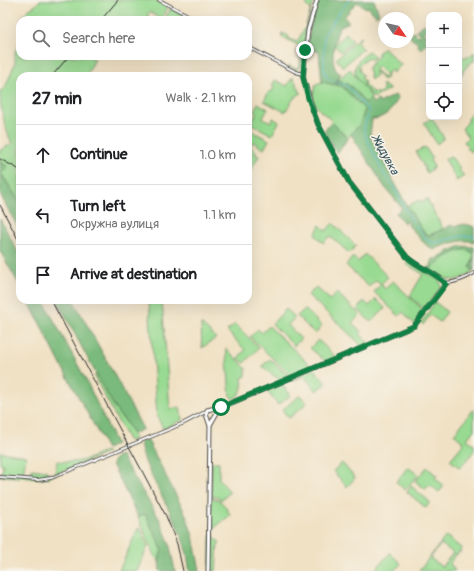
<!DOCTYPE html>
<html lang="en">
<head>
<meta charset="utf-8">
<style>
  :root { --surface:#fff; --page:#f2f2f2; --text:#202124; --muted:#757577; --line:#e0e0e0 }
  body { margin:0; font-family:Pangolin,sans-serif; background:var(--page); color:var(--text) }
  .controls { position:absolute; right:12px; top:12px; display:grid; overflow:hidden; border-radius:8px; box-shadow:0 4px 16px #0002 }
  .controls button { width:36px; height:36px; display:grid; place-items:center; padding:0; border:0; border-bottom:1px solid var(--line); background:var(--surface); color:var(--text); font:20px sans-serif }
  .compass { position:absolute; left:378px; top:12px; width:36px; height:36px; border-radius:50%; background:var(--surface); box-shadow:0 4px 16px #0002; rotate:124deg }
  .stop { position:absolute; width:12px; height:12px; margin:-9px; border:3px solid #0b8043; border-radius:50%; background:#fff }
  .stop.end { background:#0b8043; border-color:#fff; box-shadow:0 1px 4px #0008 }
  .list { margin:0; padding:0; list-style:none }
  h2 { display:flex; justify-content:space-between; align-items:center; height:52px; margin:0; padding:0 16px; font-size:17px }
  h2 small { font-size:13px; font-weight:400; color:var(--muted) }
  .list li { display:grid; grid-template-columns:26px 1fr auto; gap:12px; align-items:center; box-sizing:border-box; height:60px; padding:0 16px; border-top:1px solid var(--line) }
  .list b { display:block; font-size:15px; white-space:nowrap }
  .list p { margin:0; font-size:13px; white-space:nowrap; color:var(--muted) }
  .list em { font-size:13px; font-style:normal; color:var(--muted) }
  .icon { flex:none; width:22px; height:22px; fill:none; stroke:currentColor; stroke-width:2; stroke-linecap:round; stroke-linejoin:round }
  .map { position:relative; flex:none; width:474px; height:571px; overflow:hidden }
  .search { position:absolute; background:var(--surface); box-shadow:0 4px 16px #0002; left:16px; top:16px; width:236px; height:44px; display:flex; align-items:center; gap:10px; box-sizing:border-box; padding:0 14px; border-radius:12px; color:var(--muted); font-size:15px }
  .panel { position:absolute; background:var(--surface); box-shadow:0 4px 16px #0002; left:16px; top:72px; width:236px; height:232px; border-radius:12px }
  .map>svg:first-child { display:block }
  .green { fill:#98da91; stroke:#62825e; fill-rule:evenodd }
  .forest { fill:#7aba7b; stroke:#527253 }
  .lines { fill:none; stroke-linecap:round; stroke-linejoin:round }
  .stream { stroke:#59bbd7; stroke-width:1 }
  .secondary-casing { stroke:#494642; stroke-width:4 }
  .primary-casing { stroke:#494642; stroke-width:5 }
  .secondary { stroke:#fff; stroke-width:2 }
  .primary { stroke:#fff; stroke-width:3 }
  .rail { stroke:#2b2b2b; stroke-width:1 }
  .route { stroke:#0b8043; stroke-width:5 }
  .labels { text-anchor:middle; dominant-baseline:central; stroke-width:3; stroke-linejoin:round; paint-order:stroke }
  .water-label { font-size:12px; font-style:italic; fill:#39565f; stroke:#f7f3e8 }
</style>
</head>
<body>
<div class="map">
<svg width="474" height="571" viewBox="0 0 474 571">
  <rect width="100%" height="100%" fill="#f7f3e8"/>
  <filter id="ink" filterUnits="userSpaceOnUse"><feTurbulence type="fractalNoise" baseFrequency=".025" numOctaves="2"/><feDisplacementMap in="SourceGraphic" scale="8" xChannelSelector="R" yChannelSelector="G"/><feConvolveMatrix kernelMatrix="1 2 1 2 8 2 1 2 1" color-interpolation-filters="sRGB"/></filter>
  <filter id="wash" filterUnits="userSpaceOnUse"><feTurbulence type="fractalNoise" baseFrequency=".012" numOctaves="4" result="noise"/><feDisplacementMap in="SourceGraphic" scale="16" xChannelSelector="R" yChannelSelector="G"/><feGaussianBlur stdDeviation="0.9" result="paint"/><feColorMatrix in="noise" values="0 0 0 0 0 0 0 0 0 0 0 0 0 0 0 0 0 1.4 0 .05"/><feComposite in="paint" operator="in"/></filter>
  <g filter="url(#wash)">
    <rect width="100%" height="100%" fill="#f0e1c4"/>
    <g class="green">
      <polygon points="40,0 156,0 168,7 161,20 150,12 147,16 152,20 20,20 28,10 36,5"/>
      <polygon points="309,0 314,1 306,29 302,64 300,68 295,70 288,66 289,65 295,68 299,67 303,48 281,36 283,35 281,34 282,33 289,36 288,38 297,42 305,28 311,9 306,6"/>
      <polygon points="171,8 193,20 164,20"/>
      <polygon points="346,33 353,41 341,52 334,45"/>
      <polygon points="360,37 361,38 357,42 363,49 343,67 336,59"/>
      <path d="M20,41V56H89L95,59L86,76H20V203L1,173L8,167L0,162V150L12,144C5,127 0,110 0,91L5,88L15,63V52Z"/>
      <polygon points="383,48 385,48 399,64 402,64 393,73 391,70 386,75 377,66 375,69 383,78 386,76 387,78 386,78 383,80 375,71 374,72 376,75 371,80 368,68 374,61 374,60 377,58 377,57 379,55 377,54"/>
      <path d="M369,51L375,57L372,60L368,57L358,66L360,69L359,71L363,75L361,77L365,82L364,84L374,94L376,92L378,94L384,88L382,85L383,84L389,89V90L385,91L375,98L372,96C357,78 344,70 369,51Z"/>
      <polygon points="474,52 474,62 473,61 466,67 459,79 459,76 463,72 459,69 459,58 461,57 469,57"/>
      <path d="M350,69L372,98L365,103C356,92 352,84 338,80Z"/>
      <polygon points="293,77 301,93 294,98 285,112 264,101 269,91 272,92 274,87 272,86 275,80 287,86 291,79 292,80"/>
      <path d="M322,82L342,86L365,110L360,124L348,138L332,123H330L332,121C318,108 308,105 316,84Z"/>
      <polygon points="258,103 268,109 263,118 271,122 273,118 279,122 272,135 252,124 254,121 253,120 257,112 254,110"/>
      <polygon points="474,110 474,149 471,152 466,148 468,145 464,142 468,137 462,129 469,120 467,119"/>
      <polygon points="432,118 444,138 437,144 424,123"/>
      <polygon points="248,129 269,140 264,149 253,142 250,147 256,151 255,154 259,156 250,171 248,170"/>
      <polygon points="425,147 432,158 430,160 434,167 427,173 416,152"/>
      <polygon points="450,156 461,169 459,170 464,176 457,181 445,159"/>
      <polygon points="427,199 443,229 429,235 425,234 407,206 420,200 421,202"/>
      <polygon points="333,223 356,246 349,253 330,236 323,243 315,235 320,225 326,231"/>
      <path d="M465,249L470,251L474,255L470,268L473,271C453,286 447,280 428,269V267L431,269C439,260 453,252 465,249Z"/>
      <polygon points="365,254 388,277 381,284 385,289 393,281 424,311 414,324 403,312 399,316 374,292 381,284 376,280 369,287 346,265 353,257 358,262"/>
      <polygon points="408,261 440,281 441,287 434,297 433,297 430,301 431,302 425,310 410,296 423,274 406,264"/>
      <polygon points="316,287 330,300 337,293 360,315 352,323 362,332 360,334 369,343 360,346 358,342 308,295"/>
      <polygon points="376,299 385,308 371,322 357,309 364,301 369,306"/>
      <polygon points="152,300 162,300 170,409 180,407 182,420 163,429 157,416 149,302"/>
      <polygon points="435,302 447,312 440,322 430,315 423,325 421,322 430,311 429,311"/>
      <polygon points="286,309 295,317 288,325 301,339 294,346 272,324"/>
      <polygon points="305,309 322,326 315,334 297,316"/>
      <polygon points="201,324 216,338 202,348 201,326"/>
      <polygon points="235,324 259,348 244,363 238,358 245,350 227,331"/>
      <polygon points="269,326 309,364 310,367 289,376 288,373 250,337 258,329 262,333"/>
      <polygon points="318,340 334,355 334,357 325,361 310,348"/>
      <path d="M226,348L246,368V376L242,378C243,388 242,394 233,399L230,396Z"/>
      <polygon points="270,359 286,374 287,376 278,379 262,366"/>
      <polygon points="314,369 326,383 316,391 304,376 292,381 291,380"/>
      <path d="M96,375L119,415C127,421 131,430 135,439L131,441L128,440L94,376Z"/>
      <polygon points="281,384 291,395 278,405 266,390"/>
      <polygon points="300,395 307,403 289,418 282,410"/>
      <polygon points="474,409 474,430 467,439 474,445 474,451 460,468 450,460 464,443 454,434"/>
      <path d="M106,451L107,453L44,479L0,476V473H2L3,464H0V452L26,456L23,475L31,476L32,469L47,471V475L55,473L57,461C78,464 87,460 106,451Z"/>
      <polygon points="214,462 219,462 219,479 230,492 221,500 217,497 211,496 212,463"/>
      <polygon points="342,463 355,478 347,487 333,471"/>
      <polygon points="408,467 418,475 405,490 396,482"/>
      <polygon points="427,467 437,476 435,478 444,486 439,492 430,485 425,489 415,481"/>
      <polygon points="411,486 430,502 426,508 407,492"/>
      <path d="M211,498C221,498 226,507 230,515L212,530Z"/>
      <polygon points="145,514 162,549 159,561 155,557 138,517"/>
      <polygon points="140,528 148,546 137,571 119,571 137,530"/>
      <polygon points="212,534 220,543 218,544 216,571 210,571 210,539 211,535"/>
      <path d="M446,536L461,548L460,553L458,552L457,555H455L450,563L455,571H419ZM441,544L453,553L442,567L430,558Z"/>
      <polygon points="390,553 401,564 394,571 374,571"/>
    </g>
    <g class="forest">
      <path d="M319,0H374L379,14L376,16L368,7L366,8L357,2L344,17L349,22L339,27C335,39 327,68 341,74L334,85L322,82L319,52L307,48L311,24Z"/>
      <polygon points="425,24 429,29 428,29 423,33 426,36 429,33 429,34 424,39 427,42 429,40 429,41 421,49 417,45 419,44 415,40 414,41 410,37 410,35 414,32 419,37 420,35 416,30"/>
      <path d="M338,80C352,84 356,92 365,103L370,99L374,103L378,100L380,103C385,99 390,98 395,95L398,98C393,109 385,119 372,119L370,136L407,206L425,234L430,235L452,225L454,227C462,224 466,223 474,227V242C461,238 445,245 433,250L425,244L408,225L409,223L407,221L404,223L396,213L402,208L384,186L351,134L360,124L365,110L342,86L336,85Z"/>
      <polygon points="332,122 348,138 337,153 324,131"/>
      <polygon points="0,162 8,167 1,173 20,203 20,231 0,194"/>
      <polygon points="0,219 20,256 20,286 0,251"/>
      <path d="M461,246L474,247V269L473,271L470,268L474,255C466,240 438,261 431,269L430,268L433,259H436L447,252Z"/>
      <polygon points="28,300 43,300 87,382 116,444 107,449 61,365"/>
      <path d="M57,300H73L107,361L143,429L133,434L125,420L119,415C97,377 77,338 57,300Z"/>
      <path d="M147,439L186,515L193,536L200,571H189C189,537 160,497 147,466C143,458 142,450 139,442Z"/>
      <polygon points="121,456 160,520 169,542 175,571 160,571 159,561 162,549 145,514 138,517 112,464 115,458"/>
    </g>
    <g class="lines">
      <polyline class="stream" points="349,0 336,17 324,35 324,67 326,76 329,79 345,85 349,88 367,109 369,111 368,116 364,127 365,135 384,174 392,184 410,218 428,241 433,243 461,236 474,236"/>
    </g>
  </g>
  <g filter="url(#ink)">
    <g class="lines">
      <defs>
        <g id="secondary">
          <polyline points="159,0 197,20"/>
          <polyline points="248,47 296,72 303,74"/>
          <path d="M446,283C457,282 465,279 474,273"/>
          <polyline points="0,477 38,480 51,478 184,423 207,411"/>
        </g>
        <g id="primary">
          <polyline points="210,425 218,411 223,407"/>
          <path d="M208,571L210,426L206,414L207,410L224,406L414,326L446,283C435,272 419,268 407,257L349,182L318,124L313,110L303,77L308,30L317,0"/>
        </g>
      </defs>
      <use href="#secondary" class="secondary-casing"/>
      <use href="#primary" class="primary-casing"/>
      <use href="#secondary" class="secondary"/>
      <use href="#primary" class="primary"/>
      <g class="rail">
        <polyline points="101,20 118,0"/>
        <polyline points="52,76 69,56"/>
        <polyline points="0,159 20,170"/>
        <polyline points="0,205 20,243"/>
        <polyline points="51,300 166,516 177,544 183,571"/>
      </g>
    </g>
  </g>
  <g class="lines" filter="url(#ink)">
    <path class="route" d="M221,407L414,326L446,284C435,272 419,268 407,257L349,182L318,124L308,98L303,77L305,50"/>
  </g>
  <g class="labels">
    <g class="water-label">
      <text transform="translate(385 155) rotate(61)">Жидувка</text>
    </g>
  </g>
</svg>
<div class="controls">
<button>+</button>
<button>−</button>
<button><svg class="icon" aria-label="locate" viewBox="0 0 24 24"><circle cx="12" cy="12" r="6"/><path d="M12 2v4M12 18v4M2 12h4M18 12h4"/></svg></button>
</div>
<svg class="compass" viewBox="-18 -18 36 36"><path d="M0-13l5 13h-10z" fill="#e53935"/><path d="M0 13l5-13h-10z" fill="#757577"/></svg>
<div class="stop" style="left:221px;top:407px"></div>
<div class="stop end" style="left:305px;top:50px"></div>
<div class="search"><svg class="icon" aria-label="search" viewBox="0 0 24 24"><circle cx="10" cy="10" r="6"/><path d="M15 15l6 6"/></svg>Search here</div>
<section class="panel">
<h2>27 min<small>Walk · 2.1 km</small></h2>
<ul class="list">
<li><svg class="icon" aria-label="ahead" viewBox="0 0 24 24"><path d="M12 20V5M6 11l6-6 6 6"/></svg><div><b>Continue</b></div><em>1.0 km</em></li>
<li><svg class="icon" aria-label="left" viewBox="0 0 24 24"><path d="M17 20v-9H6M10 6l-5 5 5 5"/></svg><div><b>Turn left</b><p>Окружна вулиця</p></div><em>1.1 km</em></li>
<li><svg class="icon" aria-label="arrive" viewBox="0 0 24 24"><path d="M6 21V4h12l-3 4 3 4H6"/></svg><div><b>Arrive at destination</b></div></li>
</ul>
</section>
</div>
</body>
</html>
